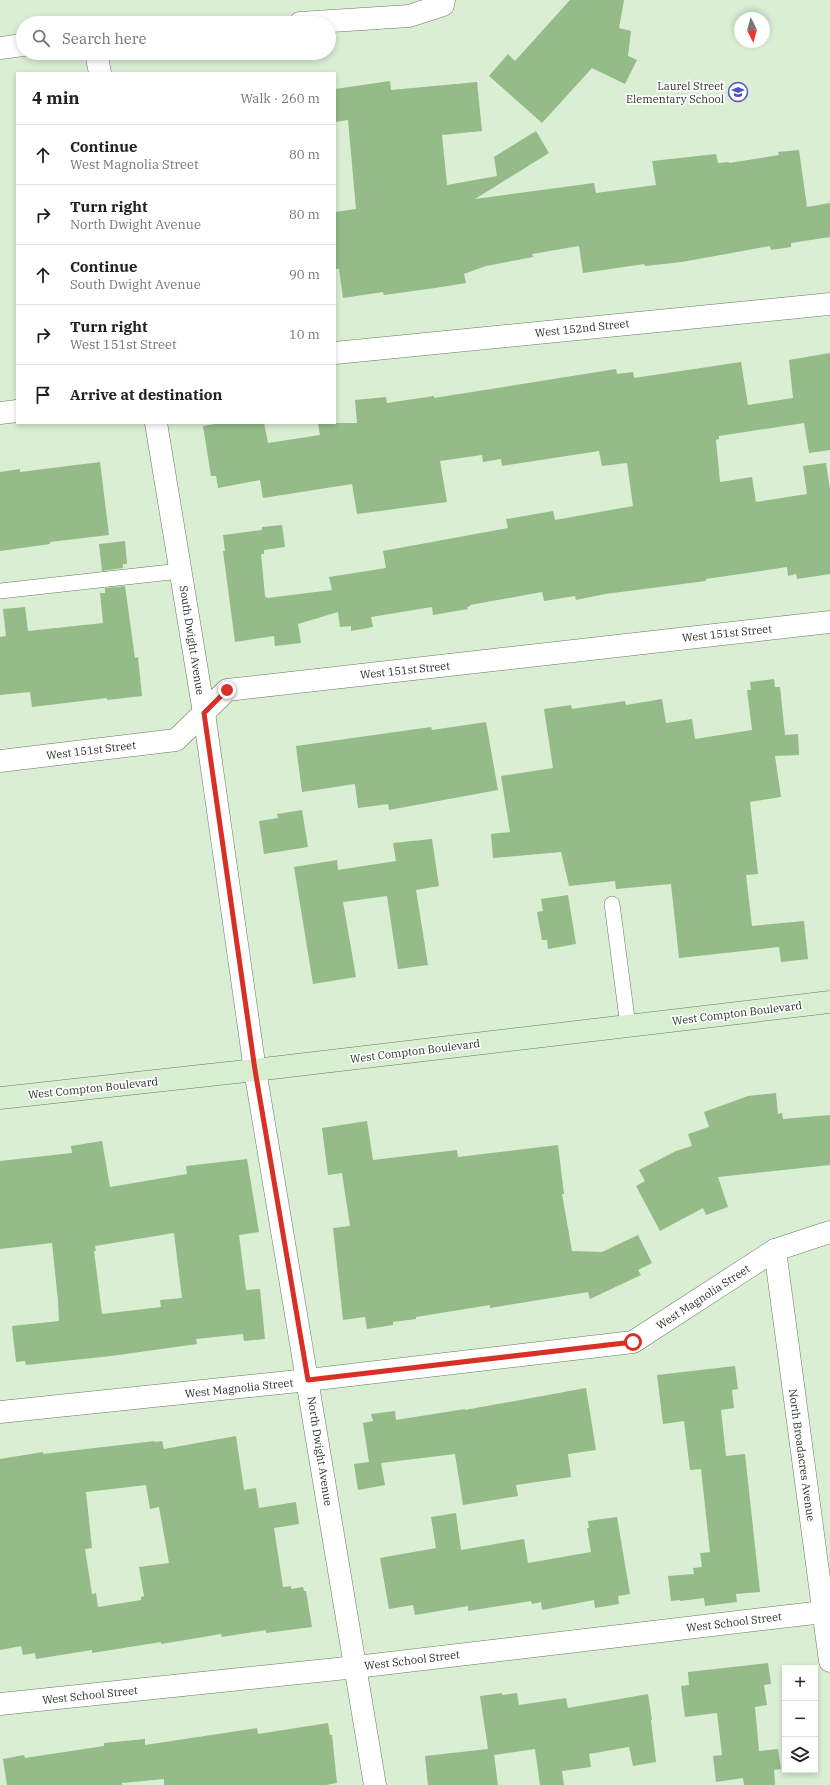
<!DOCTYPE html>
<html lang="en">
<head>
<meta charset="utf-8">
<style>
  :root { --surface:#fff; --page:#f6f6f6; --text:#222; --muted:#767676; --line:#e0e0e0 }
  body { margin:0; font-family:"IBM Plex Serif",serif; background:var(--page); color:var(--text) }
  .controls { position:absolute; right:12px; bottom:12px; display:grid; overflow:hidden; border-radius:0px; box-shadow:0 2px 6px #0003 }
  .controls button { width:36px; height:36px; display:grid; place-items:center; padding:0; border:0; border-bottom:1px solid var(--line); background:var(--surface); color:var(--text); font:20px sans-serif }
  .compass { position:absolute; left:734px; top:12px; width:36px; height:36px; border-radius:50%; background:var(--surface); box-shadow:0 2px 6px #0003; rotate:174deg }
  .stop { position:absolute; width:12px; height:12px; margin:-9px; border:3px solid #d93025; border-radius:50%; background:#fff }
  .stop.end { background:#d93025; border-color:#fff; box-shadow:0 1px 4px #0008 }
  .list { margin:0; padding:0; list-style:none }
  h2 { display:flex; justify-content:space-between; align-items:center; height:52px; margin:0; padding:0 16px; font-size:17px }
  h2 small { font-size:13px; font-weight:400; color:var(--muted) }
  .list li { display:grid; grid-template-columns:26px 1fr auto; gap:12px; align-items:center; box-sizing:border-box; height:60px; padding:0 16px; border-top:1px solid var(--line) }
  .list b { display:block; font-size:15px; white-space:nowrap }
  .list p { margin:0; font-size:13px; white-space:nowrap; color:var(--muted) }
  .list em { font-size:13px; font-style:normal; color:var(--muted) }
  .icon { flex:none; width:22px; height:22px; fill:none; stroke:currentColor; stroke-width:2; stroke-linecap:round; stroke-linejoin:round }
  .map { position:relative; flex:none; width:830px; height:1785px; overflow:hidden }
  .search { position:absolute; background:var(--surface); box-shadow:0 2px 6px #0003; left:16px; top:16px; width:320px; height:44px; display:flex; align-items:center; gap:10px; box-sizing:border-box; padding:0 14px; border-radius:22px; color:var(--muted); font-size:15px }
  .panel { position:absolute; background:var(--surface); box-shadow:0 2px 6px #0003; left:16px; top:72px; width:320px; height:352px; border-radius:0px }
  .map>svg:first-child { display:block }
  .building { fill:#94bb88; fill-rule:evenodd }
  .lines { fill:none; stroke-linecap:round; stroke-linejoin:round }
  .lane-casing { stroke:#677a61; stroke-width:16 }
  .street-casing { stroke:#677a61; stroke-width:23 }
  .secondary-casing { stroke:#677a61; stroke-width:23 }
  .lane { stroke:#fff; stroke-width:15 }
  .street { stroke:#fff; stroke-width:22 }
  .secondary { stroke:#d7eed0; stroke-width:22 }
  .route { stroke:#d93025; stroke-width:5 }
  .labels { text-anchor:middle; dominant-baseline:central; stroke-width:3.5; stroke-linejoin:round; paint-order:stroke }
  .poi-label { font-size:11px; fill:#2a3228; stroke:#fff; text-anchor:end }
  .street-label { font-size:11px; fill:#2a3228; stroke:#fff }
</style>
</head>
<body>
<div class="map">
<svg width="830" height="1785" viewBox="0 0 830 1785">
  <rect width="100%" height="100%" fill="#d9eed3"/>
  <g class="building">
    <polygon points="570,0 624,0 619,28 631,31 628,56 637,60 625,84 592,68 542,123 489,76 508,54 515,61"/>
    <polygon points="390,81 391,90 477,82 482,131 442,135 447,185 497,176 494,157 536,131 549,153 475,199 594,183 596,193 656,185 652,161 716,154 718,163 729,162 729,163 779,155 778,152 799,150 807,207 830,203 830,237 791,243 791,247 771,250 770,246 682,262 645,266 644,264 583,273 579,246 532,254 533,257 486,266 464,274 466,283 435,288 384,295 383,292 343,298 339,269 335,269 335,212 356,209 348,120 335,122 335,89"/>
    <polygon points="830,353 830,450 809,453 804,423 719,436 719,439 716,440 720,482 752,477 756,502 807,494 803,466 826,463 830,489 830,574 797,579 796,574 788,576 787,567 706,579 706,581 605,594 576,600 575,596 544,601 542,592 470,605 470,606 467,607 468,609 433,615 432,607 371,617 373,627 351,631 351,626 340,627 338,612 298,624 301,643 275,646 274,636 235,642 223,551 225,551 223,535 262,530 262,527 282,525 285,547 264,550 264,554 261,554 265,596 267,598 332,590 329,577 386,568 383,551 508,528 506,519 513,518 553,511 555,520 633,506 627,463 602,466 599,451 502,466 501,459 483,462 482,455 440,461 447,502 357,514 352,484 263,498 260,480 218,488 216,476 211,476 203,426 221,423 264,423 268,443 320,435 318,423 357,423 355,400 386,397 387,403 434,396 434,398 616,369 617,374 633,372 634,378 741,362 748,405 793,398 789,360"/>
    <polygon points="100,462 109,535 50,542 50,544 0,551 0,472 20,469 20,472"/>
    <polygon points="125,541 127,564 123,564 123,568 102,571 99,544"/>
    <polygon points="125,586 135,658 138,657 142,696 107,700 107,698 32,707 30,692 0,695 0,637 6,636 3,609 25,607 28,631 103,623 100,593 105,593 105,588"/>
    <polygon points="774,679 775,687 780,687 785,735 798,734 799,755 775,756 781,797 750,802 758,874 746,875 752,926 804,921 808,959 781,962 779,947 679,958 671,884 616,889 615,881 569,886 561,852 493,858 491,834 510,832 501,776 553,768 544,709 571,705 572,709 625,701 626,705 662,699 666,723 692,719 695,739 752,730 747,690 751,690 750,682"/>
    <polygon points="486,722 498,790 389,810 388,804 358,808 355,784 302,792 296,746 431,727 432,730"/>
    <polygon points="302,810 308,847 264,854 259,821 278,818 277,814"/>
    <polygon points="432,839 439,886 416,890 428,965 398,969 387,896 343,902 356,977 313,984 294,867 337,860 338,870 396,861 393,843"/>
    <polygon points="568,895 576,944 548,949 547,940 542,940 537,912 543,911 541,899"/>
    <polygon points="776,1093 778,1114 782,1113 783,1119 830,1115 830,1165 718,1177 728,1207 706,1215 703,1208 660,1231 636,1186 645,1181 639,1170 676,1151 692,1146 688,1134 709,1127 704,1112 748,1096"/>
    <polygon points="367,1121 373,1160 457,1150 458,1157 558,1145 564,1194 562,1194 572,1251 602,1252 638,1235 652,1263 638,1270 641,1275 590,1299 588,1292 490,1308 490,1305 416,1317 416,1319 393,1322 393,1325 367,1329 365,1317 343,1320 333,1228 350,1226 342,1173 328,1175 322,1128"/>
    <path d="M102,1141L110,1187L187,1174L186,1166L247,1159L259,1232L239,1235L246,1290L260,1289L265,1339L244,1341L243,1334L196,1339L197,1344L111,1356L26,1365L25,1361L16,1362L12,1326L59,1321L58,1301L52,1243L0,1249V1161L72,1153L71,1146ZM174,1233L182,1298L160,1300L161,1307L102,1314L94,1251H96L95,1246Z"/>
    <polygon points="735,1366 738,1389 732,1390 734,1408 721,1410 726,1456 745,1454 760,1592 736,1594 737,1602 705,1606 704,1598 680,1601 680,1600 671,1601 668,1576 694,1574 693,1568 702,1567 700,1553 710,1552 701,1469 690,1470 684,1421 663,1424 657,1375"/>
    <polygon points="586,1388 596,1450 568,1454 571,1477 516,1485 518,1496 463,1505 455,1454 381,1463 385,1485 358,1490 354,1464 369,1462 363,1423 373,1421 371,1414 395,1411 396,1420 465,1409 465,1410"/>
    <path d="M236,1436L244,1490L256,1488L259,1508L296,1502L299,1524L274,1528L283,1587L291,1586V1589L303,1587L304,1591H306L312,1627L266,1633V1630L222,1637L221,1634L161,1644V1642L92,1653V1650L36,1659L35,1653L23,1655L21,1646L0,1650V1459L43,1452V1454L155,1441V1442L162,1441L164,1449ZM146,1485L150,1509L159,1507L169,1563L139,1567L144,1596L141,1597V1600L98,1607L96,1593L92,1594L85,1549L92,1548L86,1492Z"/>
    <polygon points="456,1513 461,1550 524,1539 528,1563 591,1552 587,1528 589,1528 588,1521 617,1517 630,1594 618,1596 619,1604 595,1608 594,1600 542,1610 541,1602 532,1604 531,1601 468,1611 468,1606 415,1615 413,1605 389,1609 380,1558 436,1548 431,1517"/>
    <polygon points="768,1663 771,1684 764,1685 767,1705 755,1707 759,1751 778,1749 781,1769 774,1770 775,1785 744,1785 743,1778 716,1782 713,1756 722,1755 717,1713 685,1717 681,1686 689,1685 688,1672"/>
    <polygon points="502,1693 502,1695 517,1693 519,1705 566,1698 568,1708 648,1694 652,1720 651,1720 656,1762 633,1766 629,1747 589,1754 591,1767 562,1771 564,1785 540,1785 535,1749 494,1755 498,1785 428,1785 425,1756 488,1749 480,1696"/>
    <polygon points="328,1723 330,1735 332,1735 337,1783 326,1785 164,1785 164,1779 122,1783 122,1785 7,1785 3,1759 24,1755 25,1758 104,1746 104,1743 145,1739 145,1745 257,1728 258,1734"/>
  </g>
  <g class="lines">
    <defs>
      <g id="lane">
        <polyline points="0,591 180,571"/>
        <polyline points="612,904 628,1026"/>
      </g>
      <g id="street">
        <polyline points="300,23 409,16 443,5 444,0"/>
        <polyline points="0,48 23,45"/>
        <polyline points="96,53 100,73"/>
        <polyline points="335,353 830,304"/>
        <polyline points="0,413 17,411"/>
        <polyline points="156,423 204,713 255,1070 375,1785"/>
        <polyline points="0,761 176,740 227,690 830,622"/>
        <polyline points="775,1250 830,1661"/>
        <polyline points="0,1412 308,1380 633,1342 775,1250 830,1232"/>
        <polyline points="0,1704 356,1667 823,1612"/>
      </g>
      <polyline id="secondary" points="0,1098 255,1070 830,1002"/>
    </defs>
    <use href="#lane" class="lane-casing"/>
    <use href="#street" class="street-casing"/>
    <use href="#secondary" class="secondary-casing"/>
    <use href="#lane" class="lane"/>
    <use href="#street" class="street"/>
    <use href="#secondary" class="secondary"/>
  </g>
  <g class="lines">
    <polyline class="route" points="227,690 204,713 255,1070 308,1380 633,1342"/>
  </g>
  <defs>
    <symbol id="school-ring" viewBox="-11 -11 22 22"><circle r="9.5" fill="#fff" stroke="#4f53ca" stroke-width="1.5"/><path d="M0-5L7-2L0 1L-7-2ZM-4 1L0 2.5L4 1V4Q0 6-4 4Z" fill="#4f53ca"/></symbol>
  </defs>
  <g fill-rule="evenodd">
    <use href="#school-ring" x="727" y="81" width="22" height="22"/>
  </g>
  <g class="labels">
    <g class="poi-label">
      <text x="724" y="86">Laurel Street<tspan x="724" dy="13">Elementary School</tspan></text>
    </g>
    <g class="street-label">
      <text transform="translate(582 328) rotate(-6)">West 152nd Street</text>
      <text transform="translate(727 633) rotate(-6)">West 151st Street</text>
      <text transform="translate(192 640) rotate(81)">South Dwight Avenue</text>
      <text transform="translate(405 670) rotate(-6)">West 151st Street</text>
      <text transform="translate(91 750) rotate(-7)">West 151st Street</text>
      <text transform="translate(737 1013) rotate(-7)">West Compton Boulevard</text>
      <text transform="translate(415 1051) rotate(-7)">West Compton Boulevard</text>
      <text transform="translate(93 1088) rotate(-6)">West Compton Boulevard</text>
      <text transform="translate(703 1297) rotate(-33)">West Magnolia Street</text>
      <text transform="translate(239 1388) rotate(-6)">West Magnolia Street</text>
      <text transform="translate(320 1451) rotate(81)">North Dwight Avenue</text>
      <text transform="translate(802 1455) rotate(82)">North Broadacres Avenue</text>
      <text transform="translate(734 1622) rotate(-7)">West School Street</text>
      <text transform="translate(412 1660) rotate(-7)">West School Street</text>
      <text transform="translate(90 1695) rotate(-6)">West School Street</text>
    </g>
  </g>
</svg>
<div class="controls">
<button>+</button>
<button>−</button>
<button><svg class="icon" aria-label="layers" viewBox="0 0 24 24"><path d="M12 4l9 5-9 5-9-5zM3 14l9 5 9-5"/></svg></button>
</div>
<svg class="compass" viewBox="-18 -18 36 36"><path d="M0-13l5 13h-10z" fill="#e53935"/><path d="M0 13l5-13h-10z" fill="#767676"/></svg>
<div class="stop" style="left:633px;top:1342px"></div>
<div class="stop end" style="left:227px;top:690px"></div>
<div class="search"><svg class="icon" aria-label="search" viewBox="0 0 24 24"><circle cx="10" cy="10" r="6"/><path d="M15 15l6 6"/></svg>Search here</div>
<section class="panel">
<h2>4 min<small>Walk · 260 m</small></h2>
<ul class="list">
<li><svg class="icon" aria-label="ahead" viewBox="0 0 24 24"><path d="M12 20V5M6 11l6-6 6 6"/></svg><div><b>Continue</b><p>West Magnolia Street</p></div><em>80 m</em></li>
<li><svg class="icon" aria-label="right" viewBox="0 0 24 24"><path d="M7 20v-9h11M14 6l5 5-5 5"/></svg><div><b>Turn right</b><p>North Dwight Avenue</p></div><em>80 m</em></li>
<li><svg class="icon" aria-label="ahead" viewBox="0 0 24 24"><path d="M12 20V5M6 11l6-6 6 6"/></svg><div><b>Continue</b><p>South Dwight Avenue</p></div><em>90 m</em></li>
<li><svg class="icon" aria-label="right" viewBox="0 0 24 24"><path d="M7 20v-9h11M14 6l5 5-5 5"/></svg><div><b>Turn right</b><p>West 151st Street</p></div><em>10 m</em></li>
<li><svg class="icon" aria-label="arrive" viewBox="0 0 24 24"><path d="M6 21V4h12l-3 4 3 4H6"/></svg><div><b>Arrive at destination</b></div></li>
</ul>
</section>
</div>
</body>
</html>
